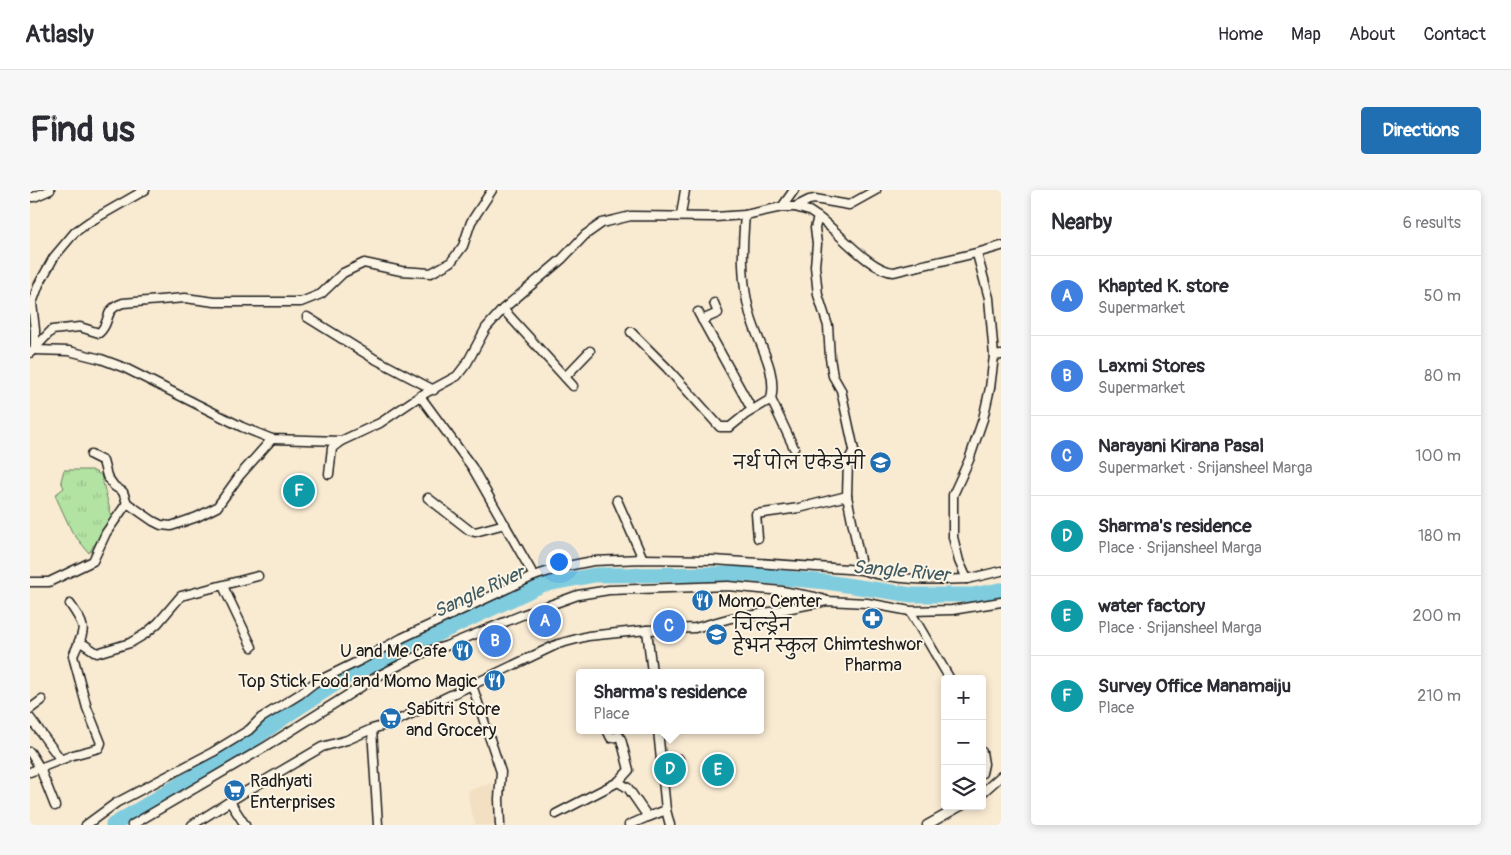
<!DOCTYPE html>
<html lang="en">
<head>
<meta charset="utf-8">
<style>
  :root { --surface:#fff; --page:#f7f7f7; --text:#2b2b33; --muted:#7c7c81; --line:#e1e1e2; --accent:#1f6fb2 }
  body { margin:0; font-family:Pangolin,"Playpen Sans Deva",sans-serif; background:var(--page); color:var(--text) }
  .controls { position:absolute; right:15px; bottom:15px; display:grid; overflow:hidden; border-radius:5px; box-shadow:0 2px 8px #0003 }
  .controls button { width:45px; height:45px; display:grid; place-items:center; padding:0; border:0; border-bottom:1px solid var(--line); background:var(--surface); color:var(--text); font:25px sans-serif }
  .you { position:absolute; left:528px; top:371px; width:18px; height:18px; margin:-12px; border:4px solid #fff; border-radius:50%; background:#1a73e8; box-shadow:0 0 0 8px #1a73e833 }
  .badge { display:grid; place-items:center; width:32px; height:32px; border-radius:50%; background:var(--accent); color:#fff; font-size:16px; font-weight:700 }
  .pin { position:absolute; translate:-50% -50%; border:2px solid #fff; box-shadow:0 1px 5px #0006 }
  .popup { position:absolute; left:546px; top:479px; width:188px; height:65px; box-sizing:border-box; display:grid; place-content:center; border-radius:5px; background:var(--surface); filter:drop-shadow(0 1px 4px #0005); font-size:16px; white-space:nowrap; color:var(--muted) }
  .popup b { font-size:19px; color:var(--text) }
  .popup::after { content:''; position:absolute; left:50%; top:100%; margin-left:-10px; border:10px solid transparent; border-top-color:var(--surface) }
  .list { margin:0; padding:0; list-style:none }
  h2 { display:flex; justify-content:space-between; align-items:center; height:65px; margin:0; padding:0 20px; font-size:21px }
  h2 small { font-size:16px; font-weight:400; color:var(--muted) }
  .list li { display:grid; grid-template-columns:32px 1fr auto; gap:15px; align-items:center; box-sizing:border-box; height:80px; padding:0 20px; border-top:1px solid var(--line) }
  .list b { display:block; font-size:19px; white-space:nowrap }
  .list p { margin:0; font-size:16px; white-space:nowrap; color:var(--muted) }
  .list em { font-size:16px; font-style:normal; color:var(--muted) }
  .icon { flex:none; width:28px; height:28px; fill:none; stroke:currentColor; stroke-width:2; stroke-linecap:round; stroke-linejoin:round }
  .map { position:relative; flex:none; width:971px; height:635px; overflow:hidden; border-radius:5px }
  header { display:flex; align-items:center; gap:30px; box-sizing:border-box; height:70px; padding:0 25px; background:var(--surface); border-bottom:1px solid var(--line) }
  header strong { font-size:24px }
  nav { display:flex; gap:28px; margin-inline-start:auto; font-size:18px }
  .intro { display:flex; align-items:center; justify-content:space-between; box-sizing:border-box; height:120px; padding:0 30px }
  h1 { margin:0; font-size:35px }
  .button { padding:12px 22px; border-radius:5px; background:var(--accent); color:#fff; font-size:18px; font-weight:700 }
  main { display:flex; gap:30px; padding:0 30px }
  aside { flex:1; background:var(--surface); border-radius:5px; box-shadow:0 2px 8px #0003 }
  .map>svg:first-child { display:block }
  .built { fill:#f3dfc1 }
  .grass { fill:url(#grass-tufts); stroke:#688060 }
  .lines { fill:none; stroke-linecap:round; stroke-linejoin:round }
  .river { stroke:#80ccdf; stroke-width:15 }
  .minor-casing { stroke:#1c1c1c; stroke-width:11 }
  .minor { stroke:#fcf5e5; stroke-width:8 }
  .labels { text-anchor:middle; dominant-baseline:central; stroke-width:4; stroke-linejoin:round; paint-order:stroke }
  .poi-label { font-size:18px; fill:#1c1c1c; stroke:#fcf5e5; text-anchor:start }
  .water-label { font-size:19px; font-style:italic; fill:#3f5a60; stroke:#fcf5e5 }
</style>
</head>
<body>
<header>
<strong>Atlasly</strong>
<nav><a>Home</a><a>Map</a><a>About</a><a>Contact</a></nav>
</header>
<div class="intro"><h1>Find us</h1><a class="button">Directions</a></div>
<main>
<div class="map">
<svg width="971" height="635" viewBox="0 0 971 635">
  <defs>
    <pattern id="grass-tufts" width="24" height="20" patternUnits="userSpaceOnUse" patternTransform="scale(1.25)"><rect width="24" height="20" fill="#b3e3a3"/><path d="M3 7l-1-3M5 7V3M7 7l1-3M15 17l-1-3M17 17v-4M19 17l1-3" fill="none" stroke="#99c28c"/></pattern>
  </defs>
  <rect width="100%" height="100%" fill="#f9ead2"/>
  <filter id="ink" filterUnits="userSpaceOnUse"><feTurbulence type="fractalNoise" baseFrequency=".02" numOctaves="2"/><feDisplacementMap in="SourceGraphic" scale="10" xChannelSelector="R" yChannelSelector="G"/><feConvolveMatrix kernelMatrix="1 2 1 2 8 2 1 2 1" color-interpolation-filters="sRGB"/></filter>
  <g filter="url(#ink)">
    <polygon class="built" points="462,593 466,613 467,635 446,635 440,618 438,601"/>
    <polygon class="grass" points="34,280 62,280 71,285 82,328 59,363 42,342 25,305 34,298 31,291"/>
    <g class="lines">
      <polyline class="river" points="83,635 217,554 262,522 318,486 512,395 565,385 713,384 796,392 882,405 943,405 971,400"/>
      <defs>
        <g id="minor">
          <polyline points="0,7 4,7 20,0"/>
          <polyline points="752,17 764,0"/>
          <polyline points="765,17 779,10 785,9 819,15 846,0"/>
          <polyline points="651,25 655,0"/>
          <polyline points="788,27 785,38 787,54 785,76 788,105 798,136 800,168 803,186 811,200 824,260 818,271 817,306 832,380"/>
          <polyline points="947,64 959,108 964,166 971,165"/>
          <polyline points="473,119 543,196"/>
          <polyline points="668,122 722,220"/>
          <polyline points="277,127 343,168 404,200"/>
          <polyline points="672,130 688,123 684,113"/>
          <path d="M601,142L637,178L690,237H700L716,224L741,209C748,180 727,152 720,124C711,91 712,59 715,25"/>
          <path d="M5,160L39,161L71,169L95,178L212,237L242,249L311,251L350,233L390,206L427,186L437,173L456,138L473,119L532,69L555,45L572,33L601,26L685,27L715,25L752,17H765L779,21L788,27C808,41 840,81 864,82C899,73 936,67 971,56"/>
          <polyline points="5,160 5,140 2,113 9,94 24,67 45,42 59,32 115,0"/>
          <path d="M0,163L22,140L50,137L69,143C82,132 72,120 93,113L155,108L185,112H271L291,104L313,83L334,73L371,81L401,83L421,72L433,56L441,32L462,0"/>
          <polyline points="535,187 560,161"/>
          <polyline points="390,206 442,277 504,386"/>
          <polyline points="741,209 764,258"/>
          <polyline points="61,265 73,271 77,286 84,296 93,302 97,313 123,331 131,335 141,336 167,327 187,317 210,285 242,249"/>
          <polyline points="299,284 302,258 311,251"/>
          <polyline points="398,308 439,340 445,342 475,334"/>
          <polyline points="587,310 613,369"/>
          <polyline points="728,348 726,324 769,318 817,306"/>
          <polyline points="937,389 971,381"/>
          <polyline points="0,392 19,392 63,371 76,343 97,313"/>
          <polyline points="193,396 222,457"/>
          <polyline points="880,421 920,489"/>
          <polyline points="617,440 622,483"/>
          <polyline points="49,451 67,463 100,453 115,444 128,433 151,406 228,386"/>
          <polyline points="442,495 471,582 469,609 470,635"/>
          <polyline points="0,519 12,510"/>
          <polyline points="0,528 31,570"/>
          <polyline points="342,539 348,635"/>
          <polyline points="577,540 581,548 589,546 591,549 599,580 588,592"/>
          <polyline points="628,540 636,620 640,635"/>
          <polyline points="0,562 10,578 25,616"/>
          <polyline points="952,562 954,574 952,583"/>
          <polyline points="631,571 649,569"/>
          <path d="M0,582L43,565L69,558L71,553L57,518L43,466C55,438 58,440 40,414"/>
          <polyline points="952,603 971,586"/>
          <polyline points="200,612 215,635"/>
          <polyline points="526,624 588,592 598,598 618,627 636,620"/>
          <path d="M56,635L86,613L183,562L219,540L231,528L270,504L284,493L331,470L372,448L504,386L532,377L563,371L613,369L683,370L832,380C866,391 902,390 937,389L929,371L923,347V305L939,270L953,229L960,198L964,166"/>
          <polyline points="102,635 237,556 348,486 395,462 416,456 492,425 548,405 579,400 698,396 752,401 785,407 795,410"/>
          <polyline points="162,635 215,602 292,557 317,550 342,539 362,533 528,454 558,446 617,440 665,438 701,428 725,425 797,411 837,413 880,421 922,420 971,412"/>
          <polyline points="599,635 622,625"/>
          <polyline points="897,635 931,616"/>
        </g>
      </defs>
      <use href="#minor" class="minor-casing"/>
      <use href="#minor" class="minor"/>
    </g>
  </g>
  <defs>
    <symbol id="school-disc" viewBox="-11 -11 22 22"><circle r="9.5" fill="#1f6fb2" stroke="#fcf5e5"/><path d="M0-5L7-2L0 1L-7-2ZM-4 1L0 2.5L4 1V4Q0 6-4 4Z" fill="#fff"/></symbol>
    <symbol id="restaurant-disc" viewBox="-11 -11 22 22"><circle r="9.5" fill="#1f6fb2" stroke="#fcf5e5"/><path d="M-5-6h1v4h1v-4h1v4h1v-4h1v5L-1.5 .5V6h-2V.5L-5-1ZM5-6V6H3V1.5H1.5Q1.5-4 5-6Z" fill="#fff"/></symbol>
    <symbol id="pharmacy-disc" viewBox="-11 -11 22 22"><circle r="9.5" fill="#1f6fb2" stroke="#fcf5e5"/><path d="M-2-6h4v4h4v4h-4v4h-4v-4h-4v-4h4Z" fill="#fff"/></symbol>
    <symbol id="supermarket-disc" viewBox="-11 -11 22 22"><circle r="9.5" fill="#1f6fb2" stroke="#fcf5e5"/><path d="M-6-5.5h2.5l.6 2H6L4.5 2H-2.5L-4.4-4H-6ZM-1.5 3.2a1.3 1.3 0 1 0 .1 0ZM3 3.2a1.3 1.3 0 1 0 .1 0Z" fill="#fff"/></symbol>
  </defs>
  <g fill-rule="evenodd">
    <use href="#school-disc" x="838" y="260" width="25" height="25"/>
    <use href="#restaurant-disc" x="660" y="398" width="25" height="25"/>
    <use href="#pharmacy-disc" x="830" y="416" width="25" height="25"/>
    <use href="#school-disc" x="674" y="432" width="25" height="25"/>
    <use href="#restaurant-disc" x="420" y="448" width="25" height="25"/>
    <use href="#restaurant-disc" x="452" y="478" width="25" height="25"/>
    <use href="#supermarket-disc" x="348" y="516" width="25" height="25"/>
    <use href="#supermarket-disc" x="192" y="588" width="25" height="25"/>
  </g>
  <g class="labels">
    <g class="poi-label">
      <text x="835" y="273" text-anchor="end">नर्थ पोल एकेडेमी</text>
      <text x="688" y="411">Momo Center</text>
      <text x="703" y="435">चिल्ड्रेन<tspan x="703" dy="21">हेभन स्कुल</tspan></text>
      <text x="843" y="454" text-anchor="middle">Chimteshwor<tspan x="843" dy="21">Pharma</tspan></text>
      <text x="417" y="461" text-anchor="end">U and Me Cafe</text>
      <text x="448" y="491" text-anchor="end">Top Stick Food and Momo Magic</text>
      <text x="376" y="519">Sabitri Store<tspan x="376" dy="21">and Grocery</tspan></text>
      <text x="220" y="591">Radhyati<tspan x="220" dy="21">Enterprises</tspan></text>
    </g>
    <g class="water-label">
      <text transform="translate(871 381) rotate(5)">Sangle River</text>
      <text transform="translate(449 402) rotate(-25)">Sangle River</text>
    </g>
  </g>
</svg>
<div class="controls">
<button>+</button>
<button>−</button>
<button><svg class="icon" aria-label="layers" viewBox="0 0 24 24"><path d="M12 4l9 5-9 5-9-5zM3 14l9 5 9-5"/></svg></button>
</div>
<div class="you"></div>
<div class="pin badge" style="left:515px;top:431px;background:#3f7fe0">A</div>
<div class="pin badge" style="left:465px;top:451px;background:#3f7fe0">B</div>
<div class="pin badge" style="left:639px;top:436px;background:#3f7fe0">C</div>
<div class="pin badge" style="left:640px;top:579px;background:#0f9aa8">D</div>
<div class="popup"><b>Sharma's residence</b>Place</div>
<div class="pin badge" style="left:688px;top:580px;background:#0f9aa8">E</div>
<div class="pin badge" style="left:269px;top:301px;background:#0f9aa8">F</div>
</div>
<aside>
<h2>Nearby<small>6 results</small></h2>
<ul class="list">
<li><span class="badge" style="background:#3f7fe0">A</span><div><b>Khapted K. store</b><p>Supermarket</p></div><em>50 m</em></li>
<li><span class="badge" style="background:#3f7fe0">B</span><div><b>Laxmi Stores</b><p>Supermarket</p></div><em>80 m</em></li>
<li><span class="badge" style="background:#3f7fe0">C</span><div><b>Narayani Kirana Pasal</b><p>Supermarket · Srijansheel Marga</p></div><em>100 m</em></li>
<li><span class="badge" style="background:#0f9aa8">D</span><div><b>Sharma's residence</b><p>Place · Srijansheel Marga</p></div><em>180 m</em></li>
<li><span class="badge" style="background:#0f9aa8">E</span><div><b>water factory</b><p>Place · Srijansheel Marga</p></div><em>200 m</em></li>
<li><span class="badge" style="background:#0f9aa8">F</span><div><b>Survey Office Manamaiju</b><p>Place</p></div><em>210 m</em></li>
</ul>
</aside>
</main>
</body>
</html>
